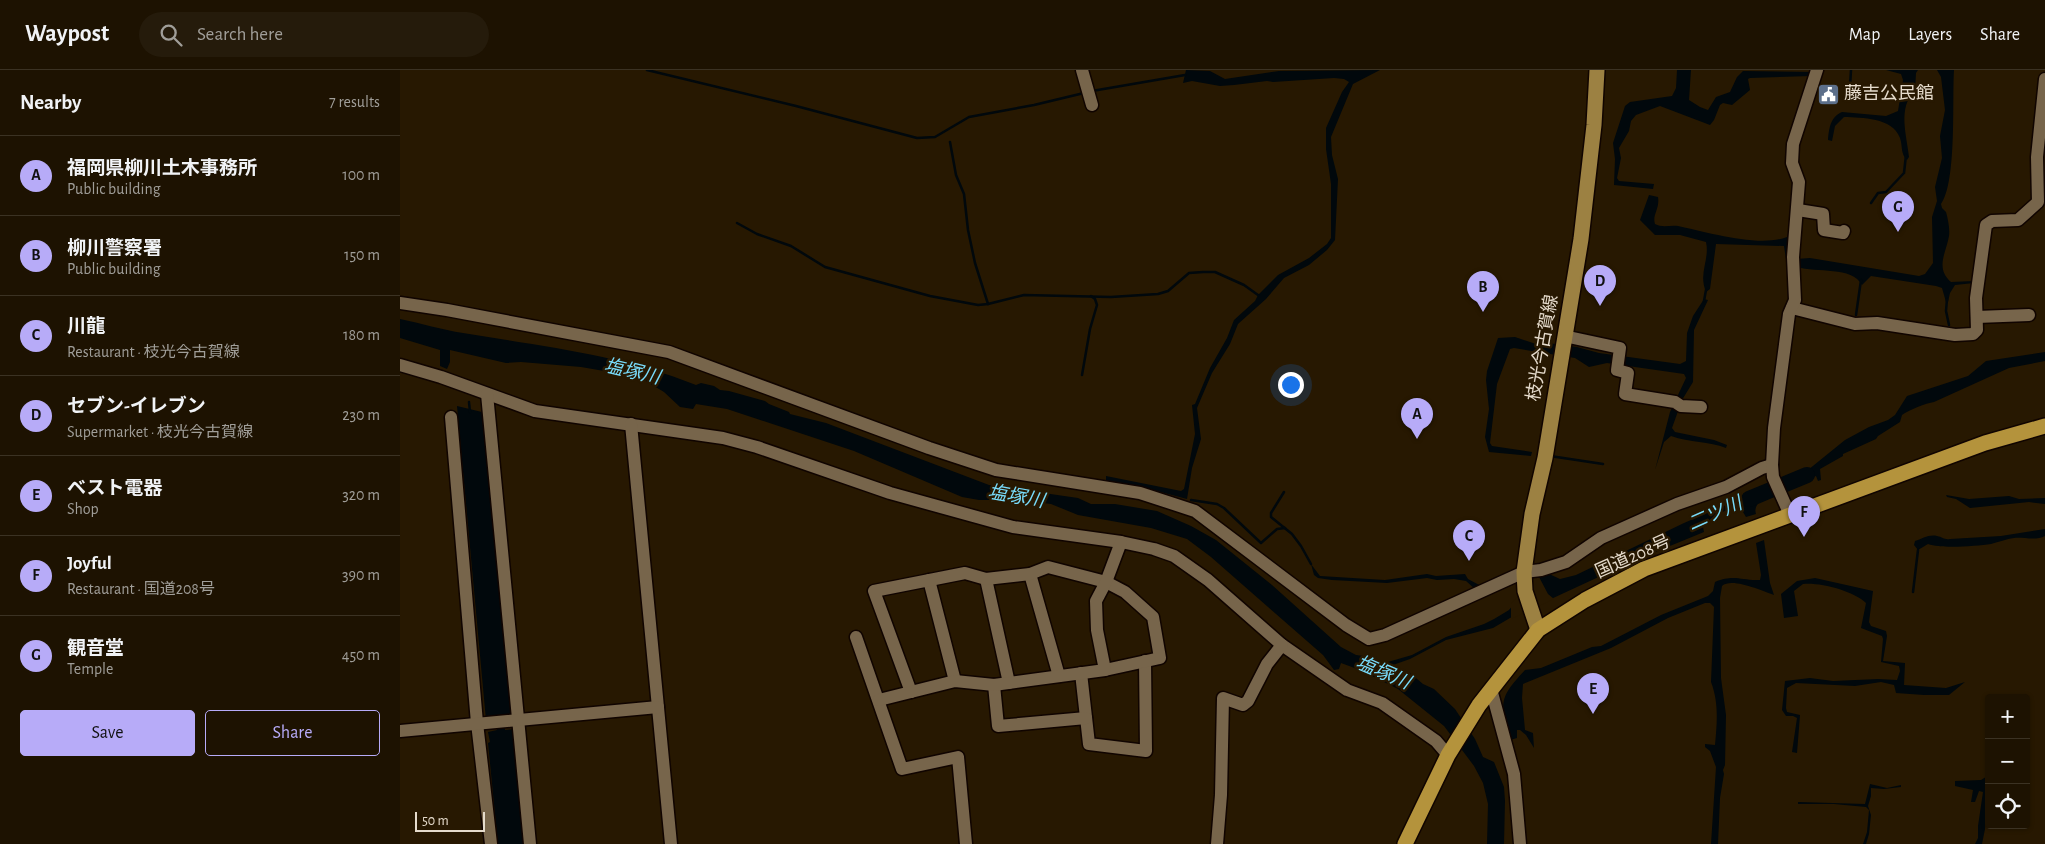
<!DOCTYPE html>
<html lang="en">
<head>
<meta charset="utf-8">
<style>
  :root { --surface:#1d1201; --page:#251b0b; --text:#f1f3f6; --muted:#a09e99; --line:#3b3223; --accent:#b7abf8 }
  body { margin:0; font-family:"Alegreya Sans","Noto Sans JP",sans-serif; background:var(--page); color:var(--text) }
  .controls { position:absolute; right:15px; bottom:15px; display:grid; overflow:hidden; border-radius:5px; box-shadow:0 1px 4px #0004 }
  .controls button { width:45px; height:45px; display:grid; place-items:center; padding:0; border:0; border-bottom:1px solid var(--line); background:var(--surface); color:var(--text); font:25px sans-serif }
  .scale { position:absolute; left:15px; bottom:12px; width:70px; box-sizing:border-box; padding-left:5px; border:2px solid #e5dbcc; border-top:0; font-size:14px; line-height:18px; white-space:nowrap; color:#e5dbcc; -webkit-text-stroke:4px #271801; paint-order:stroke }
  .you { position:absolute; left:890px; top:314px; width:18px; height:18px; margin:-12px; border:4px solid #fff; border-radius:50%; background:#1a73e8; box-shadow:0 0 0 8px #1a73e833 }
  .badge { display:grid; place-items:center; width:32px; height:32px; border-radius:50%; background:var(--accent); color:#111; font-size:16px; font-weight:700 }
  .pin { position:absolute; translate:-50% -41px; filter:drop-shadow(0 1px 2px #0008) }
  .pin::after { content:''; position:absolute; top:26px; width:18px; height:15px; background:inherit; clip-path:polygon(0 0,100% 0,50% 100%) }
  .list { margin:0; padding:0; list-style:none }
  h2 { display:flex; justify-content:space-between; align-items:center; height:65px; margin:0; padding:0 20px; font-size:21px }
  h2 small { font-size:16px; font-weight:400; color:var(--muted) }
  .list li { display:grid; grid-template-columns:32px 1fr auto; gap:15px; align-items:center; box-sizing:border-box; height:80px; padding:0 20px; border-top:1px solid var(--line) }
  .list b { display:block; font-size:19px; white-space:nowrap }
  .list p { margin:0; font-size:16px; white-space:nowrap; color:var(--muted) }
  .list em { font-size:16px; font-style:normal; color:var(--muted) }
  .actions { display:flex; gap:10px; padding:15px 20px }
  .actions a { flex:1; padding:11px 0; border:1px solid var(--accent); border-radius:5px; text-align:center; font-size:18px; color:var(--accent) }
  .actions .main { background:var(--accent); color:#111 }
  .icon { flex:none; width:28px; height:28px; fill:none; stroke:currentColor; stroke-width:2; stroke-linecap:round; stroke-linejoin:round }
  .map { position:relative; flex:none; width:1645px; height:774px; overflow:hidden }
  header { display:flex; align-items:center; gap:30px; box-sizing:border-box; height:70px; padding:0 25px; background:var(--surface); border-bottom:1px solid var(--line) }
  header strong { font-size:24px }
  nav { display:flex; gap:28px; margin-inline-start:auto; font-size:18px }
  .search { width:350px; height:45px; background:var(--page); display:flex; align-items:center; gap:12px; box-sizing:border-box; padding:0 18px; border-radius:28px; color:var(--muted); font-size:19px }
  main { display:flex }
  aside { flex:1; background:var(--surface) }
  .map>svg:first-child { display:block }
  .water { fill:#01080c }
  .pier { fill:#271801 }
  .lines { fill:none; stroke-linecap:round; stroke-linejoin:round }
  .stream { stroke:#01080c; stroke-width:2.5 }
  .river { stroke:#01080c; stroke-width:16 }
  .minor-casing { stroke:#100400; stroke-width:15 }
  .major-casing { stroke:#100400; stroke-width:18 }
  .highway-casing { stroke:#100400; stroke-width:18 }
  .minor { stroke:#77654b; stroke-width:12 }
  .major { stroke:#9c8142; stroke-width:15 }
  .highway { stroke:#b4933c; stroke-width:15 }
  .labels { text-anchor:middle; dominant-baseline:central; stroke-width:5; stroke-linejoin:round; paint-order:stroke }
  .poi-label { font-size:18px; fill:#e5dbcc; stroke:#271801; text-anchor:start }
  .street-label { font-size:18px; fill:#e5dbcc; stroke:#271801 }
  .water-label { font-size:19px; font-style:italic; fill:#78dbfa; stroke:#271801 }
</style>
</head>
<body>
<header>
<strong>Waypost</strong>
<div class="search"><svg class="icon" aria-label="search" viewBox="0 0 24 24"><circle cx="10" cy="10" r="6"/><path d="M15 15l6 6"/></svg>Search here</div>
<nav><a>Map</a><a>Layers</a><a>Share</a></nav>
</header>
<main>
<aside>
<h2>Nearby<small>7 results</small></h2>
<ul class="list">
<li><span class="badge">A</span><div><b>福岡県柳川土木事務所</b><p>Public building</p></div><em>100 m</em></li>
<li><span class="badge">B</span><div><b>柳川警察署</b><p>Public building</p></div><em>150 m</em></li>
<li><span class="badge">C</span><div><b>川龍</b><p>Restaurant · 枝光今古賀線</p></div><em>180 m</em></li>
<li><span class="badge">D</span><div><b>セブン-イレブン</b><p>Supermarket · 枝光今古賀線</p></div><em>230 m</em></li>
<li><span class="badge">E</span><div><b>ベスト電器</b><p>Shop</p></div><em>320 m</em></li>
<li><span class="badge">F</span><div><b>Joyful</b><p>Restaurant · 国道208号</p></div><em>390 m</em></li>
<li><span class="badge">G</span><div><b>観音堂</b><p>Temple</p></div><em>450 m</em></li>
</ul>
<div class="actions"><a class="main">Save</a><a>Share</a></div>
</aside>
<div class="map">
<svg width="1645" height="774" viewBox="0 0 1645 774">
  <rect width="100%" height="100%" fill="#271801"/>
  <g class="water">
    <polygon points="786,0 810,1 825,9 879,1 980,0 953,14 931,67 932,85 938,109 935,170 927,180 909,195 884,208 866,229 838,254 830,274 812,303 797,338 801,369 792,398 787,429 738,416 706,411 706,406 781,421 784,419 795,364 792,335 795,334 810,298 827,268 834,250 855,231 858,225 878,205 909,188 927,174 931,168 931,114 926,79 926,58 942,22 949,12 944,9 934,8 873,12 867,11 834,15 820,16 792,11 783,13"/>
    <polygon points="1277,0 1291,0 1289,30 1300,37 1308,40 1316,27 1330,22 1337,7 1343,1 1414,2 1412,6 1350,8 1348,9 1350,20 1332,35 1323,33 1320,35 1314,50 1310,55 1260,36 1236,45 1231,51 1229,61 1219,78 1221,88 1217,108 1219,111 1254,114 1253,119 1214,115 1215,89 1213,73 1225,36 1230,32 1272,26 1276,18"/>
    <path d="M1486,0H1525H1518L1516,3L1515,21C1497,37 1507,66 1509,87L1507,90C1500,83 1503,77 1500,68C1492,47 1462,48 1444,47L1435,56L1432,71L1428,70C1429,59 1430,47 1442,42L1486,46L1498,41L1503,10L1501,4Z"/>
    <path d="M1537,0H1554C1552,29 1557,112 1541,134L1542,138L1546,142C1548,149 1550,159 1549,166C1546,183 1535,198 1551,212L1574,211V213L1555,215L1550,223L1548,232H1546L1542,218L1536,216L1471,206L1462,215C1452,196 1417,203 1397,197L1396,189L1410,188L1519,206L1525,204L1533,193L1532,147L1537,131L1535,117L1542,88L1540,66L1545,40L1541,7Z"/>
    <path d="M1249,125L1258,127C1260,139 1252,145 1255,154C1262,158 1270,155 1278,156C1307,162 1359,178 1387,167L1392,153L1390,195L1387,196L1384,176L1316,174L1310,219L1306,222C1298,203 1310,190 1306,172L1280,165H1255L1240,150Z"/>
    <path d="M1304,229L1308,230L1294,260L1293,312L1282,330L1272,358L1275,362L1314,370L1327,375L1326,378C1309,371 1290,373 1271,366L1264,372L1255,400L1270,342L1286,308L1284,304L1207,293L1189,297L1175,288L1114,278L1110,279L1097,314L1090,373L1092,376L1132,382L1131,386L1089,382L1085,367L1089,339L1086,310L1087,301L1098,268L1115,267L1136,274L1146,275L1148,273L1177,277L1199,283L1280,294L1286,291L1287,263L1293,246Z"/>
    <path d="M0,249C21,253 42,260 63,263C142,276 222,285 296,315L301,313L314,316L320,320L329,321L365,331L369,334L389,342L390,344L426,353L589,415L678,428L691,434H715L757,441L791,456L816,470L872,515L941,577L956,585L971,587L981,594L1012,585L1046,567L1084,554L1094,549L1109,540L1137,506L1147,503L1160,509L1176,505L1284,453L1366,418L1369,425C1362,428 1353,436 1356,444L1346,447L1340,437C1326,439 1312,445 1303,457L1304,462L1231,492L1110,548L1093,558L1046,570L1010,589L990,596L989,598L1010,603L1023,614L1034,619L1055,639L1075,669L1083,687L1094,692L1104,717L1105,731L1104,774H1087L1088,734L1083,713L1074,696L1044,656L998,619L960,600L941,593L939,599L934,600L923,585L811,487L787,469L751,458L678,445L651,434L619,430H579L562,427L454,381L327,339L296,334L293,339L280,337L264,322L239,307L181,297L121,292L106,293L50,280V292L47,299L40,296V280L0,268Z"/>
    <path d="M1645,282V291L1609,298L1534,332C1526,333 1509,340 1502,345L1500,352L1478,366L1476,369L1443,384V386L1420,399L1421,410L1418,411L1416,406L1388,416L1386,414L1403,404L1445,370L1469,357L1488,350L1495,345L1507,326L1568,306L1586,291Z"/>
    <polygon points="57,336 86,343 112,648 104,649 105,660 113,659 124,774 98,774 88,673 90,672 88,662 97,660 96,650 86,650"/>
    <polygon points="1546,425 1569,429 1609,426 1619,429 1645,428 1645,434 1629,432 1570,438 1556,429 1547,427"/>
    <path d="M1645,459V466C1636,471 1624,467 1614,468C1606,469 1599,472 1591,474C1576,476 1542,479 1528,474L1518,480L1514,475L1515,471C1522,469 1529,464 1537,466C1543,467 1544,470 1550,469L1601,466Z"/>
    <path d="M1364,470L1370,513L1374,525C1362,521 1332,507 1322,516L1320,528L1321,608L1326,645L1325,695L1323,700L1324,704L1320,728L1318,774H1311L1316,697L1310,681L1305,677V674L1315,675C1317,653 1319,633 1311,612L1314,537L1310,533H1305L1268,548L1211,578L1123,614L1122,628L1125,660L1133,663L1134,678L1126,665L1120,660H1117V668L1110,670C1101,633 1097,630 1125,600L1141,598L1192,577L1201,576L1261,545L1308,526L1313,521L1315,512C1335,504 1341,511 1360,510L1361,505L1356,473Z"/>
    <polygon points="911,494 920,506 985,510 1027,504 1036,506 1065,504 1068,509 1081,516 1076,520 1066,511 1054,509 1037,510 1027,508 987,513 932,510 918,508 914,505"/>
    <path d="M1415,508L1473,521L1469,552L1471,556L1486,561L1487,566L1483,591L1505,593L1504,615L1546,618L1565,612L1549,625H1524L1496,623L1494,615L1481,612L1455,616L1396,613L1387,618L1386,638L1387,642L1400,645L1397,683L1392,682L1397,648L1393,646H1386L1382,640L1385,611L1410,608L1433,611L1478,609L1497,610L1500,601L1499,596L1481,592L1483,569L1482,566L1461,558L1466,533C1454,521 1420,512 1403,514L1394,521L1398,546L1384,548L1381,524L1397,511Z"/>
    <polygon points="1589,705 1585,759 1582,774 1575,774 1578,768 1578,756 1583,722 1579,721 1575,732 1571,732 1573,720 1555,716 1555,711 1581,710"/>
    <polygon points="1470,714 1487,718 1501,715 1501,717 1484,719 1471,718 1471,726 1468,736 1471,745 1469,764 1466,774 1463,774 1467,762 1469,740 1466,737 1434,734 1398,734 1398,732 1400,732 1465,734"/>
  </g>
  <polygon class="pier" points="1138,505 1148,524 1154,529 1111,549 1111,534 1133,508"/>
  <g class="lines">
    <g class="stream">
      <polyline points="247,0 396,36 517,68 535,67 569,47 634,35 684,23"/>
      <polyline points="1450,17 1451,0"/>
      <polyline points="692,21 785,5"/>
      <polyline points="550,72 556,105 564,124 568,160 575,193 588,234"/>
      <polyline points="1471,133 1478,123 1486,122 1504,103 1506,85"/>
      <polyline points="337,153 357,164 391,176 425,197 530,226 578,235 588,234 624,225 711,227 758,224 768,221 789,203 803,202 815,202 844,215 858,225"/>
      <polyline points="1547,229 1546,241 1549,255"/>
      <polyline points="1304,231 1306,220"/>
      <polyline points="1456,245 1461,210"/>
      <polyline points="682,305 690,259 697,235 695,229 691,226"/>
      <polyline points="69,332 70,342"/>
      <polyline points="1150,386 1203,394"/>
      <polyline points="884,422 871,443 871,447 892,464 901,476 911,494"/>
      <polyline points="791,430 817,434 824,438 861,473 877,459 885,458"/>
      <polyline points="1513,522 1518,480"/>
    </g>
    <polyline class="river" points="1349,429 1407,405"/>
    <defs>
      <g id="minor">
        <polyline points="682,0 692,35"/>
        <polyline points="1398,140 1423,144 1424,160 1443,163 1444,161"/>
        <polyline points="0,233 47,240 269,282 529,378 596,400 740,423 795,441 946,555 969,569 985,565 1124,502 1141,500 1166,492 1201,468 1277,434 1326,417 1362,398 1372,395"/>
        <polyline points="1392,238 1455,254 1477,253 1555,265 1573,264 1577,260 1576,228 1586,155 1592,151 1618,150 1638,132 1637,87 1645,9"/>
        <polyline points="1577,247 1629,245"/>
        <polyline points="1164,266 1220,278 1217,300 1228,303 1225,324 1275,332 1281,336 1301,337"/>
        <polyline points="0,295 41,307 135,341 323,368 357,377 490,423 613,457 721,472 754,479 774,486 808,510 882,575 947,620 982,633 1036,671 1048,685"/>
        <polyline points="87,324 130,774"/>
        <polyline points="51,347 77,653 91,774"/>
        <polyline points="231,354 271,774"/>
        <polyline points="1390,445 1373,407 1372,395 1374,358 1389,244 1395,230 1393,187 1399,112 1392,93 1393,74 1417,0"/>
        <polyline points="630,504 659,606"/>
        <polyline points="586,509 609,613"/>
        <polyline points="529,510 555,611"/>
        <polyline points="456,567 502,699 558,687 566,774"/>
        <polyline points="681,603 689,674 746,681 745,591"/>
        <polyline points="594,615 598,656 686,648"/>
        <polyline points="1091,619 1114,704 1120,774"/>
        <polyline points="511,622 474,521 565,503 586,509 630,504 648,497 706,512 725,522 753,547 760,588 705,600"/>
        <polyline points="479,630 555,611 594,615 705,600 697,560 696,531 706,512 721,472"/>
        <polyline points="0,661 258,637"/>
        <polyline points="817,774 821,725 823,628 843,635 848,631 867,594 882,575"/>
      </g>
      <polyline id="major" points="1138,560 1125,521 1124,502 1132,444 1145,388 1181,169 1194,55 1197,0"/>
      <polyline id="highway" points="1005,774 1048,685 1079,635 1138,560 1185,530 1244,499 1585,373 1645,356"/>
    </defs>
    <use href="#minor" class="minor-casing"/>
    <use href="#major" class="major-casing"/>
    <use href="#highway" class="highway-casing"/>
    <use href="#minor" class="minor"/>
    <use href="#major" class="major"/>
    <use href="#highway" class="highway"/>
  </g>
  <defs>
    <symbol id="civic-square" viewBox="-11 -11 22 22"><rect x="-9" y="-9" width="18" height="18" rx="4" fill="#5c6f8a" stroke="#271801"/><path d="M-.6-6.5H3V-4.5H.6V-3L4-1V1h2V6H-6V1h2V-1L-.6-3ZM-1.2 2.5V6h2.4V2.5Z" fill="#fff"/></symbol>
  </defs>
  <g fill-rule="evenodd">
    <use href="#civic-square" x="1416" y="12" width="25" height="25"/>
  </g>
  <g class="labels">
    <g class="poi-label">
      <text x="1444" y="24">藤吉公民館</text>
    </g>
    <g class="street-label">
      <text transform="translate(1143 278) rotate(-80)">枝光今古賀線</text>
      <text transform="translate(1233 487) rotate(-24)">国道208号</text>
    </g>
    <g class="water-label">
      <text transform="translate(232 302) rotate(13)">塩塚川</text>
      <text transform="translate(616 427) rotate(10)">塩塚川</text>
      <text transform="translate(1315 444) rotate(-24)">二ツ川</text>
      <text transform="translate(983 603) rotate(23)">塩塚川</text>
    </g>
  </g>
</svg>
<div class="controls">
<button>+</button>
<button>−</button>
<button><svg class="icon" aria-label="locate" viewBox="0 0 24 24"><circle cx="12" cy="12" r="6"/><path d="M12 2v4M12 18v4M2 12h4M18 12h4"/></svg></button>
</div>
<div class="scale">50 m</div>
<div class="you"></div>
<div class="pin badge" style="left:1017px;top:369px">A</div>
<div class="pin badge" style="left:1083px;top:242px">B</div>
<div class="pin badge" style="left:1069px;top:491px">C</div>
<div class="pin badge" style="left:1200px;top:236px">D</div>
<div class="pin badge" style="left:1193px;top:644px">E</div>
<div class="pin badge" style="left:1404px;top:467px">F</div>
<div class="pin badge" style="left:1498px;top:162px">G</div>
</div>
</main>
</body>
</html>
